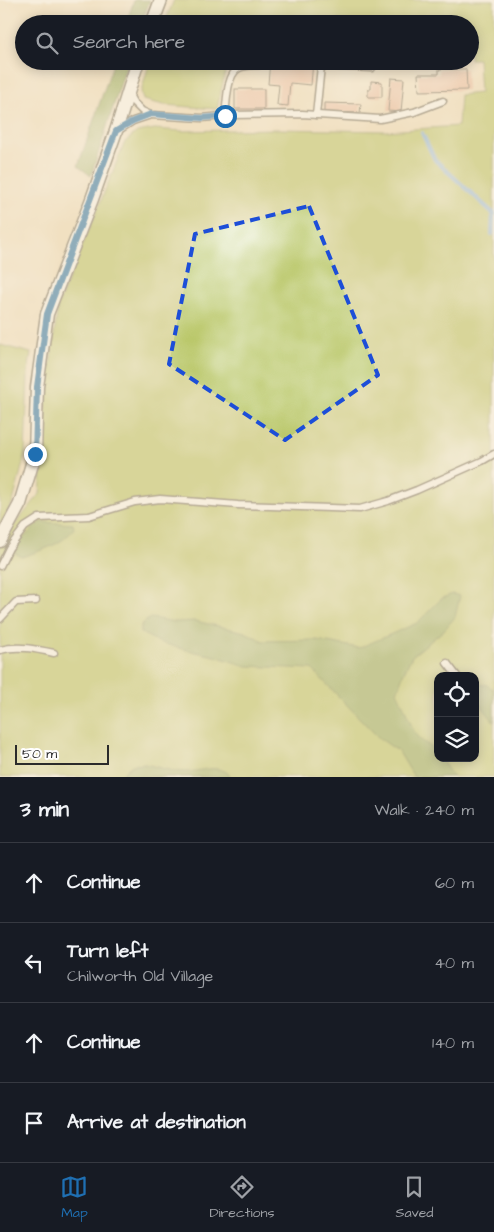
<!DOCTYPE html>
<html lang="en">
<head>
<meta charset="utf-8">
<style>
  :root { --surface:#171b24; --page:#242831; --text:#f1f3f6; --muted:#9ea1a6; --line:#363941; --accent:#1f6fb2 }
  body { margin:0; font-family:"Architects Daughter",sans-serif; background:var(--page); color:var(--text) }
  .controls { position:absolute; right:15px; bottom:15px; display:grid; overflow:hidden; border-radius:10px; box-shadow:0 2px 12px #0003 }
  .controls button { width:45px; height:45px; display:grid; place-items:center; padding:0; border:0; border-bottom:1px solid var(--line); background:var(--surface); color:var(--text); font:25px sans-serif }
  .scale { position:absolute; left:15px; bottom:12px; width:94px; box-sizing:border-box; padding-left:5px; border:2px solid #2b2b2b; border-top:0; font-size:14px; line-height:18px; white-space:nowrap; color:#2b2b2b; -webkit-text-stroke:4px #fff; paint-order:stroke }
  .stop { position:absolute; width:15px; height:15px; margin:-11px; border:4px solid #1f6fb2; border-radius:50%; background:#fff }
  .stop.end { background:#1f6fb2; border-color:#fff; box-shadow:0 1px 5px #0008 }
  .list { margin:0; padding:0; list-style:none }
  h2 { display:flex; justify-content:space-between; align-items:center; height:65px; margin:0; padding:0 20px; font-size:21px }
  h2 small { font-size:16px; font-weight:400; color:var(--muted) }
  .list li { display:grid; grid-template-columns:32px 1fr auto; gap:15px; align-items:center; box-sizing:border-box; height:80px; padding:0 20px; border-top:1px solid var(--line) }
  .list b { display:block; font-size:19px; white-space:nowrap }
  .list p { margin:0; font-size:16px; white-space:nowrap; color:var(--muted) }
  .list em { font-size:16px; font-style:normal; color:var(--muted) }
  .icon { flex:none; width:28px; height:28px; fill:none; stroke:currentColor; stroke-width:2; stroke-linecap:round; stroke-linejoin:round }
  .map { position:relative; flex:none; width:494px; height:777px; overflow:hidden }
  .search { position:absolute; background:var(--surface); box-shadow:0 2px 12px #0003; left:15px; right:15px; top:15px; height:55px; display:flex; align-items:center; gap:12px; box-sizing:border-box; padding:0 18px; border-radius:28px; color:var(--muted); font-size:19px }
  .sheet { height:385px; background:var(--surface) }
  nav { display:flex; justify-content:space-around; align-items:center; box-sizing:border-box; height:70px; border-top:1px solid var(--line); background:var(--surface); font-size:14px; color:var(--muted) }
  nav a { display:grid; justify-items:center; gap:2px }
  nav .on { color:var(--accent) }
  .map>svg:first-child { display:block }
  .green { fill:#bac769; stroke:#72794a; fill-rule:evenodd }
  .forest { fill:#93ac5d; stroke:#5f6c44 }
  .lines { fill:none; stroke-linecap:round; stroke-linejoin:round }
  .stream { stroke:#7db2eb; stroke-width:4 }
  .building { fill:#eab398 }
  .service-casing { stroke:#706a60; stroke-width:9 }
  .minor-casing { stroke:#706a60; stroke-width:15 }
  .service { stroke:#fff; stroke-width:6 }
  .minor { stroke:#fff; stroke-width:12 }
  .route { stroke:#1f6fb2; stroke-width:6 }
  .marked { fill:none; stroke:#1d4ed8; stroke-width:4; stroke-dasharray:10 6; stroke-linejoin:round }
</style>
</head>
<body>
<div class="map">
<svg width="494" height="777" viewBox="0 0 494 777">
  <rect width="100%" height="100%" fill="#fff"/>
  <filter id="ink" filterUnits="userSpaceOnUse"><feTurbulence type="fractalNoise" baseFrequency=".02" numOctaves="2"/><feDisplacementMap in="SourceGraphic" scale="10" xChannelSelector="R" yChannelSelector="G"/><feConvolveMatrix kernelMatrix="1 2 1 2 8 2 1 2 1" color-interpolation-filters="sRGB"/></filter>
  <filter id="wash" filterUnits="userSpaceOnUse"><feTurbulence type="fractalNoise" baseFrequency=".0096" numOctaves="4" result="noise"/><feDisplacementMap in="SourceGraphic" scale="20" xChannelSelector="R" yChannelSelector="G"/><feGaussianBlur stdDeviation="1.12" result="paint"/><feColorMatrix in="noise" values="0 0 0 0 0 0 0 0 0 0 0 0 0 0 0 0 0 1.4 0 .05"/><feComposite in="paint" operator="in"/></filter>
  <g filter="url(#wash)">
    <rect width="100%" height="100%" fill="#f1e0c1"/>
    <g class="green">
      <path d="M174,0H494V777H0V542L40,494L48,380L58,305L125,142L137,132L155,129L181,131L278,129L386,131L458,126L460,95L480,93L478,59H470V24H383L316,18L271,24H164ZM438,676H475V758H438Z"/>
      <polygon points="150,61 228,61 217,109 164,105 143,100 141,92"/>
      <polygon points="0,345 31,353 28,373 25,455 13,502 0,526"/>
    </g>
    <g class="forest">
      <polygon points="134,0 150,0 141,24 126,24"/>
      <polygon points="114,61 128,61 91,176 78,166"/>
      <path d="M40,522L73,524L74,528C63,545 41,550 22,557L15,553V546Z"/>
      <path d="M452,594L460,596L455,617L444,630L412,656L404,672L397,692C403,703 411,727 417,736C423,744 436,747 438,758H440L453,777H414L399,752L378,737L312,669L246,666L215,656L187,650L159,642L141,633V625L150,618L176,622L195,621L245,632L263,641L317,640L359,648L417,623L441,599Z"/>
      <polygon points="476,684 487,685 494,690 494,722 475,697"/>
      <path d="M145,764C158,767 173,772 185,772C199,772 222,762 231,777H124V772L132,765Z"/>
    </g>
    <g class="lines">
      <g class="stream">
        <polyline points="422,133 435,160 494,214"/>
        <polyline points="492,234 493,213"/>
      </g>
    </g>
    <g id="blocks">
      <g class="building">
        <polygon points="270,61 313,61 311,85 290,83 288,106 277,105 279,85 268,84"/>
        <polygon points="350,61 409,61 409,66 350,63"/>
        <polygon points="439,69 466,69 467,90 419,91 418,74 439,74"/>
        <polygon points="391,78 404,79 401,112 388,111"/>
        <polygon points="371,81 382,82 382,97 368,97 368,89 371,89"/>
        <rect x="235" y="89" width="29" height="20"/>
        <polygon points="324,103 361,104 360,113 324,112"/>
      </g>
    </g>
  </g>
  <g filter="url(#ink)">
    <use href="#blocks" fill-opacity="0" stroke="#706a60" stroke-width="1"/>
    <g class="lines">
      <defs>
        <g id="service">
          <polyline points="129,95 133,102 142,111 151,115 202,118 233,115 302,114 380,119 414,112 443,101"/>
          <polyline points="316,115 321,66 372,68"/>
          <path d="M225,116C227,103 226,75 239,68C245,65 253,65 259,65"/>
          <polyline points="119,130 133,121 151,115"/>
          <polyline points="0,566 9,548 25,527 39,518 89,516 135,502 160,499 238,505 360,509 388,501 417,490 482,461 494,454"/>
          <polyline points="0,619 16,602 36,601"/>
          <path d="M0,650C18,645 36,649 54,653"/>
          <polyline points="447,663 457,676"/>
        </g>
        <g id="minor">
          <polyline points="152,24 161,0"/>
          <polyline points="0,541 20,504 35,454 37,387 47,314 92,199 116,131 138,61"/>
        </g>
      </defs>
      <use href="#service" class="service-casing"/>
      <use href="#minor" class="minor-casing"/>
      <use href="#service" class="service"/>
      <use href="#minor" class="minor"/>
    </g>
  </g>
  <g class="lines" filter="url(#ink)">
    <polyline class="route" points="35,454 37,387 47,314 116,131 133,121 151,114 202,118 225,116"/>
  </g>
  <path d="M0 0H494V777H0ZM309,206L378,375L285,440L169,364L195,234Z" fill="#f1e0c1" fill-opacity=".55" fill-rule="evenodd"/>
  <path class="marked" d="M309,206L378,375L285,440L169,364L195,234Z"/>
</svg>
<div class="controls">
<button><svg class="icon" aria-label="locate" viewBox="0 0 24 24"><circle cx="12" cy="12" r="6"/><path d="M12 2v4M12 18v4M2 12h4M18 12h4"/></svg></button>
<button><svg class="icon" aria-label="layers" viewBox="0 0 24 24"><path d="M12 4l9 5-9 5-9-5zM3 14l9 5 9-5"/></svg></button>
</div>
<div class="scale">50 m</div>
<div class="stop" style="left:225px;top:116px"></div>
<div class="stop end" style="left:35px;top:454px"></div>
<div class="search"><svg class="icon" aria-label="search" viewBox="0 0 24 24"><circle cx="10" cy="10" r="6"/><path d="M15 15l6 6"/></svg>Search here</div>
</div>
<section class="sheet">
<h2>3 min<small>Walk · 240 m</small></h2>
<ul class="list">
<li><svg class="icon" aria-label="ahead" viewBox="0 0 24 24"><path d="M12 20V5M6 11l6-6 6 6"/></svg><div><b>Continue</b></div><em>60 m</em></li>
<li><svg class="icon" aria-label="left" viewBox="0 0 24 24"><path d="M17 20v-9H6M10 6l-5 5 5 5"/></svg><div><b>Turn left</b><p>Chilworth Old Village</p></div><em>40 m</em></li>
<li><svg class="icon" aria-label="ahead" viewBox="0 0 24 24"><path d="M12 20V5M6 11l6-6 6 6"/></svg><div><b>Continue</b></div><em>140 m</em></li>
<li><svg class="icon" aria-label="arrive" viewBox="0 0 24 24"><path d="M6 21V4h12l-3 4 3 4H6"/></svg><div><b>Arrive at destination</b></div></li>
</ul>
</section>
<nav>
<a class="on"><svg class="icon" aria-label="map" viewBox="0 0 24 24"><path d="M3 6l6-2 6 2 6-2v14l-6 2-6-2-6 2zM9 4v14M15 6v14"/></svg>Map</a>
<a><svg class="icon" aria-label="directions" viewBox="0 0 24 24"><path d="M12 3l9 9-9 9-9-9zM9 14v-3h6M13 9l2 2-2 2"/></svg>Directions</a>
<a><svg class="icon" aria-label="saved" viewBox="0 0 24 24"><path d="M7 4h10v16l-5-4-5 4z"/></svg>Saved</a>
</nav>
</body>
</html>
